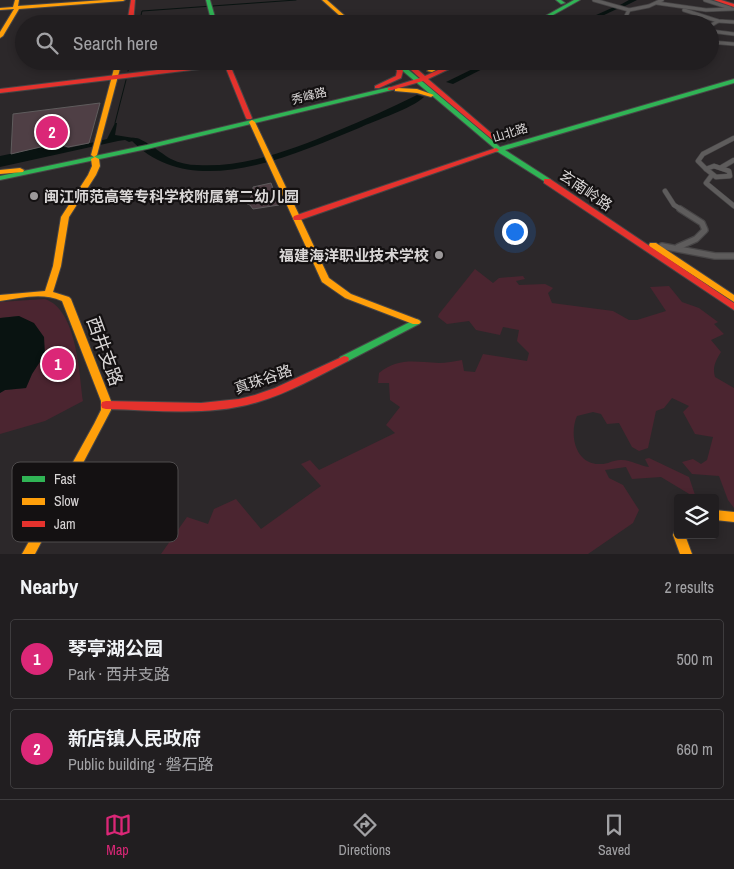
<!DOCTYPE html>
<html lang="en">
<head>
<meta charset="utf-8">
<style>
  :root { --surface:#211e20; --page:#292729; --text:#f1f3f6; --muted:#a2a2a5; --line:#3e3c3e; --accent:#db2777 }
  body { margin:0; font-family:"Archivo Narrow","Noto Sans SC",sans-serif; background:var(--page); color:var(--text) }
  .controls { position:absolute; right:15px; bottom:15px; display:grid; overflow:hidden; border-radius:5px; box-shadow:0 2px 8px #0003 }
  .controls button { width:45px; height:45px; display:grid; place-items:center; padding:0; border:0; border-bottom:1px solid var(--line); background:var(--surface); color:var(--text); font:25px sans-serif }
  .you { position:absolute; left:514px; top:231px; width:18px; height:18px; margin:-12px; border:4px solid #fff; border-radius:50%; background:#1a73e8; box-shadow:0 0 0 8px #1a73e833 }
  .badge { display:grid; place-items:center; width:32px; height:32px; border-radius:50%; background:var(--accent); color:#fff; font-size:16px; font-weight:700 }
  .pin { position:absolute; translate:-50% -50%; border:2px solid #fff; box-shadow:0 1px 5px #0006 }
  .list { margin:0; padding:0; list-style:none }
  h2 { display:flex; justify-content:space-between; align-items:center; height:65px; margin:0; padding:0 20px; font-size:21px }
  h2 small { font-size:16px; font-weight:400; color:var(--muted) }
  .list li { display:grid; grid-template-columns:32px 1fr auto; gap:15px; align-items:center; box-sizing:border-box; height:80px; margin:0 10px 10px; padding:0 10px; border:1px solid var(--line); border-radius:5px }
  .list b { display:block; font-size:19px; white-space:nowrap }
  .list p { margin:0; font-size:16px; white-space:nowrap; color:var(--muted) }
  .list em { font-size:16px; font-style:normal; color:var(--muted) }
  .icon { flex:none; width:28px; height:28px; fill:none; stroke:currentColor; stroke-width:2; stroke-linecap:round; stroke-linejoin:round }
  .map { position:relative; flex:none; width:734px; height:554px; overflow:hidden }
  .search { position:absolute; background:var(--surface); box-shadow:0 2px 8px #0003; left:15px; right:15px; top:15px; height:55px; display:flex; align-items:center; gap:12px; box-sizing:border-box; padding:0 18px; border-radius:28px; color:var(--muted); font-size:19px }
  .sheet { height:245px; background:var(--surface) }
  nav { display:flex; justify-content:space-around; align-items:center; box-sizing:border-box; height:70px; border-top:1px solid var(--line); background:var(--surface); font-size:14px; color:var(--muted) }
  nav a { display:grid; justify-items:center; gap:2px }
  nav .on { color:var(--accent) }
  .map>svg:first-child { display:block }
  .green { fill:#4b2530 }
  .water { fill:#091311 }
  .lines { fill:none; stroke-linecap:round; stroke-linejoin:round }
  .stream { stroke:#091311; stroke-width:1 }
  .river { fill:#091311; fill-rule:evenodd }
  .building { fill:#4f3f45; stroke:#5f5c5d }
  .street-far2-casing { stroke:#474546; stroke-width:4.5 }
  .street-far1-casing { stroke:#474546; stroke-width:5.5 }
  .street-casing { stroke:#474546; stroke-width:8 }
  .fast-casing { stroke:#474546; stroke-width:2 }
  .slow-casing { stroke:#474546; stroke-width:2 }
  .jam-casing { stroke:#474546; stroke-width:2 }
  .street-far2 { stroke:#5e5c5c; stroke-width:3 }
  .street-far1 { stroke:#5e5c5c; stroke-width:4.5 }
  .street { stroke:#5e5c5c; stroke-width:5.5 }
  .fast { fill:#30b455; fill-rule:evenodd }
  .slow { fill:#ff9f0a; fill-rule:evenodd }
  .jam { fill:#e5322d; fill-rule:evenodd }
  .poi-dot { fill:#9c999a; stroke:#141112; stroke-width:2 }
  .labels { text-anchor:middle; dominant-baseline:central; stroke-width:4.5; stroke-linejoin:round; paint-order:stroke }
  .far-street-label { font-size:12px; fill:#d9d6d6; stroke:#141112 }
  .street-label { font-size:15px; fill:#d9d6d6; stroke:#141112 }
  .poi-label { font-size:15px; font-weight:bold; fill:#d9d6d6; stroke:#141112; text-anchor:start }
  .near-street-label { font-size:18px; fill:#d9d6d6; stroke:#141112 }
  .key { fill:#141112; stroke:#4f4c4d; stroke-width:1 }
  .key-label { font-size:14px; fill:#d9d6d6 }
</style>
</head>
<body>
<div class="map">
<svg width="734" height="554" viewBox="0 0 734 554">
  <rect width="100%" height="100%" fill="#2c282a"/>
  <g class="green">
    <path d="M475,269L493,283L499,278L523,276L525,279L516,281L519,285L545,284L553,288L548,293L552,303L613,311L629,320H637L666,311L650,287L669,286L682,302L699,308L718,322L714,324L724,334L711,340L721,352C716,360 712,367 715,377L734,388V508L728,500L719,476L692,474L682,462L693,459L701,464L707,460L713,437L695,434L683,412L689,406L672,398L664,408L656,411L648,448L639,451L632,447L619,423L607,424L601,414L593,412L577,416C569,434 575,464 599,464C607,465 614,459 622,460C631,460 640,466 649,467L645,459L649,458L689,477L696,498L661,477L632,479L626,467L605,470L609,478L623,485L639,510L633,523L588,554H161L187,517L208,524L214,509L236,499L261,529L321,486L301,464L310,460L319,470L395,433L386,425L400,407L390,400L389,383H378L379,373C399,357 415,362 439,363C446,363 455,361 462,360L464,371L475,372L483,354L527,361L529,353L517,341L519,330L503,327L500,335L476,330L469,321L447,324L438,317L439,314Z"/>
    <path d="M45,299C77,310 79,372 83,401L45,421L0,434V393L5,390L26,388L32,374L45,354L19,316L0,318V302Z"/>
  </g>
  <g class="water">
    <polygon points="115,123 117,123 115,135 140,139 129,142 125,140 118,141 0,167 0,156 53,145 69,148 107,139"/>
    <polygon points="19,316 34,323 44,337 45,354 32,374 26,388 5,390 0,393 0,318"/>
  </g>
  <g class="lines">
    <g class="stream">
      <polyline points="139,24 142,11 296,0"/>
      <polyline points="128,71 131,61"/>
      <polyline points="115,123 126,80"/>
    </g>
    <g class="river">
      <polygon points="629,0 637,0 625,6 620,5"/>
      <polygon points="614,7 619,8 585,24 576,24"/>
      <polygon points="489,61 498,61 453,84 446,82"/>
      <path d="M417,95L424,97C411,109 376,120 359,128C293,155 191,203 131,140L132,138C142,136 161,154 171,159C179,163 189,165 197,165C246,168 293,149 337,131C364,120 391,108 417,95Z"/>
    </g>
  </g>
  <g class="building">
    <polygon points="100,103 89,143 68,147 57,143 11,154 13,114"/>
    <polygon points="271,183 279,205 253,209 250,205 247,204 253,193 253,187"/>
  </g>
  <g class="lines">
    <defs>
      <g id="street-far2">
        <polyline points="594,0 629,10"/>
        <polyline points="705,0 730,8"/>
        <polyline points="657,3 706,10 733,9"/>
        <polyline points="684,10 718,21 734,22"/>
        <polyline points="196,24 214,22"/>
        <polyline points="612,24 625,18"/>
        <polyline points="632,24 625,18 629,10 649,6 662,0"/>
        <polyline points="710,26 718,21"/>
        <polyline points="710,31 734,34"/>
        <polyline points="710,42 734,44"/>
      </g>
      <g id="street-far1">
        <polygon points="714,166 729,171 730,176 716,177 706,169"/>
        <polyline points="722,167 734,160"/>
        <polyline points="706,169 698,161 703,154 734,138"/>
        <polyline points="712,175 706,183 734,206"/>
        <polyline points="665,191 674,205 682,210"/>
      </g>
      <g id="street">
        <polyline points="662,246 715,256 734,256"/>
        <polyline points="678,247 696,239 705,230 702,223 680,209"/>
      </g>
      <g id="fast">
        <polygon points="206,0 210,0 217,24 212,24"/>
        <polygon points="556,0 561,0 565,3 561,4"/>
        <polygon points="574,0 580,0 537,24 531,24"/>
        <polygon points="391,61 398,61 500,147 734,79 734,83 505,150 550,179 551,181 547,183 498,152 494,151 493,150 494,148"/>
        <path d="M406,61L424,64L439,63L442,65C430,70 418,66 406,63Z"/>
        <polygon points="390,87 393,89 392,90 147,149 0,180 0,176 147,145"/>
        <polygon points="416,319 419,320 421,322 419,324 348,361 340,361 339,359 340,357"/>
      </g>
      <g id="slow">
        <polygon points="15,0 19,0 18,6 104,0 125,0 123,1 19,9 3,36 0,38 0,32 14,9 0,10 0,8 13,7"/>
        <polygon points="322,0 327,0 354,24 349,24"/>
        <polygon points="535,16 539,17 528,24 522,24"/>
        <polygon points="116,61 122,61 97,155 94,157 91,155"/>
        <polygon points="445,61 453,61 432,72 427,71"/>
        <polygon points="397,88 417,89 434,95 431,97 417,93 395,91 395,89"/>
        <polygon points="252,120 255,122 329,278 351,294 419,320 421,322 419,324 413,324 345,298 322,282 249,122"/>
        <path d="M95,157L99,159L100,166L96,175L69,217L61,266L53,292L69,297L71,299L111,401V410L35,554H22L94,424L101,410V401L62,301C42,292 21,298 0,301V295L45,291L53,266L61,217L88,175L92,166L91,159Z"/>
        <polygon points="20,168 24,170 23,172 0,174 0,170"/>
        <polygon points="650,243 656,243 734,295 734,302 650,247 649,245"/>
        <polygon points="715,510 734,512 734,522 715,520"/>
        <polygon points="678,530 678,535 685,535 692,554 680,554 673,535 675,531"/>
      </g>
      <g id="jam">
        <polygon points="131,0 135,0 133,24 127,24"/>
        <polygon points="714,0 721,0 734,4 734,7"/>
        <polygon points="223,61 253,61 230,65 252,118 251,119 247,119 246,118 225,66 0,93 0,89 224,62"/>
        <polygon points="401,61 408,61 425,76 458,61 466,61 428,79 497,138 497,140 493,140 423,81 392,90 388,90 388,88 420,78"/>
        <polygon points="397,63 399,64 403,71 401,78 379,88 375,88 375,86 396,76 397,71 394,65"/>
        <polygon points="496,148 499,150 498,151 300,220 294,220 293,218 294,216"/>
        <polygon points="544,179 550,179 734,303 734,310 544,183"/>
        <path d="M344,356L348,357L349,359L348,361C318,376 289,393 258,402C209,417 156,410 106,409L102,408L101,405L102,402L106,401L201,403L239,399L255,395L275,388Z"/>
      </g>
    </defs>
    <use href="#street-far2" class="street-far2-casing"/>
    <use href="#street-far1" class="street-far1-casing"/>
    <use href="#street" class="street-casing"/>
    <use href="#fast" class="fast-casing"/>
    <use href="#slow" class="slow-casing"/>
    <use href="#jam" class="jam-casing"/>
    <use href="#street-far2" class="street-far2"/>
    <use href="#street-far1" class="street-far1"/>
    <use href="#street" class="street"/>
    <use href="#fast" class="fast"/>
    <use href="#slow" class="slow"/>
    <use href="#jam" class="jam"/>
  </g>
  <g class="poi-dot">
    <circle cx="34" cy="196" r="5"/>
    <circle cx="439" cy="255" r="5"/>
  </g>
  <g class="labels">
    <g class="far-street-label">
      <text transform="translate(309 96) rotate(-14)">秀峰路</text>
      <text transform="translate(510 133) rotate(-17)">山北路</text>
    </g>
    <g class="street-label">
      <text transform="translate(586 190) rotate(34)">玄南岭路</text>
      <text transform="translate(263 379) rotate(-19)">真珠谷路</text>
    </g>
    <g class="poi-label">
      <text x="44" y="196">闽江师范高等专科学校附属第二幼儿园</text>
      <text x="429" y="255" text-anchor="end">福建海洋职业技术学校</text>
    </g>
    <g class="near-street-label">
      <text transform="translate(105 351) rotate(70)">西井支路</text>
    </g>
  </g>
  <rect x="12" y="462" width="166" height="80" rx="8" class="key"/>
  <rect x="22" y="476" width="23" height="6" fill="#30b455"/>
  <rect x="22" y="498" width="23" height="7" fill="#ff9f0a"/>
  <rect x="22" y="521" width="23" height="6" fill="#e5322d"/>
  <g class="key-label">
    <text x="54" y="484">Fast</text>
    <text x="54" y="506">Slow</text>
    <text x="54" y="529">Jam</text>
  </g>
</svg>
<div class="controls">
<button><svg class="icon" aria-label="layers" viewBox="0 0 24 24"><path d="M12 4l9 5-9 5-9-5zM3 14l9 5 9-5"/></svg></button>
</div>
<div class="you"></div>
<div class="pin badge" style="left:58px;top:364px">1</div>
<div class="pin badge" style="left:52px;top:132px">2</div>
<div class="search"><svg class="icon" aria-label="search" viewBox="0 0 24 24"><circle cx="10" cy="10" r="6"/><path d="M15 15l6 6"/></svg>Search here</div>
</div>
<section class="sheet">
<h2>Nearby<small>2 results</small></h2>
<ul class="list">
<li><span class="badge">1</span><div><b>琴亭湖公园</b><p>Park · 西井支路</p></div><em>500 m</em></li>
<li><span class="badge">2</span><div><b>新店镇人民政府</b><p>Public building · 磐石路</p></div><em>660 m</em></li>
</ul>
</section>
<nav>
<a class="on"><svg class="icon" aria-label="map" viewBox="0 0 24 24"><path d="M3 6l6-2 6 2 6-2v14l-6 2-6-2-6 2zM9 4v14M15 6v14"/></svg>Map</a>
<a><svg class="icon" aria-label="directions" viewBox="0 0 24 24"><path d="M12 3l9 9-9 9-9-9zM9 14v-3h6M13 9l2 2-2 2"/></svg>Directions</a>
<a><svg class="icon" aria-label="saved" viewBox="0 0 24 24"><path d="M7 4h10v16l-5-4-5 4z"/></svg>Saved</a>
</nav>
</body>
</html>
